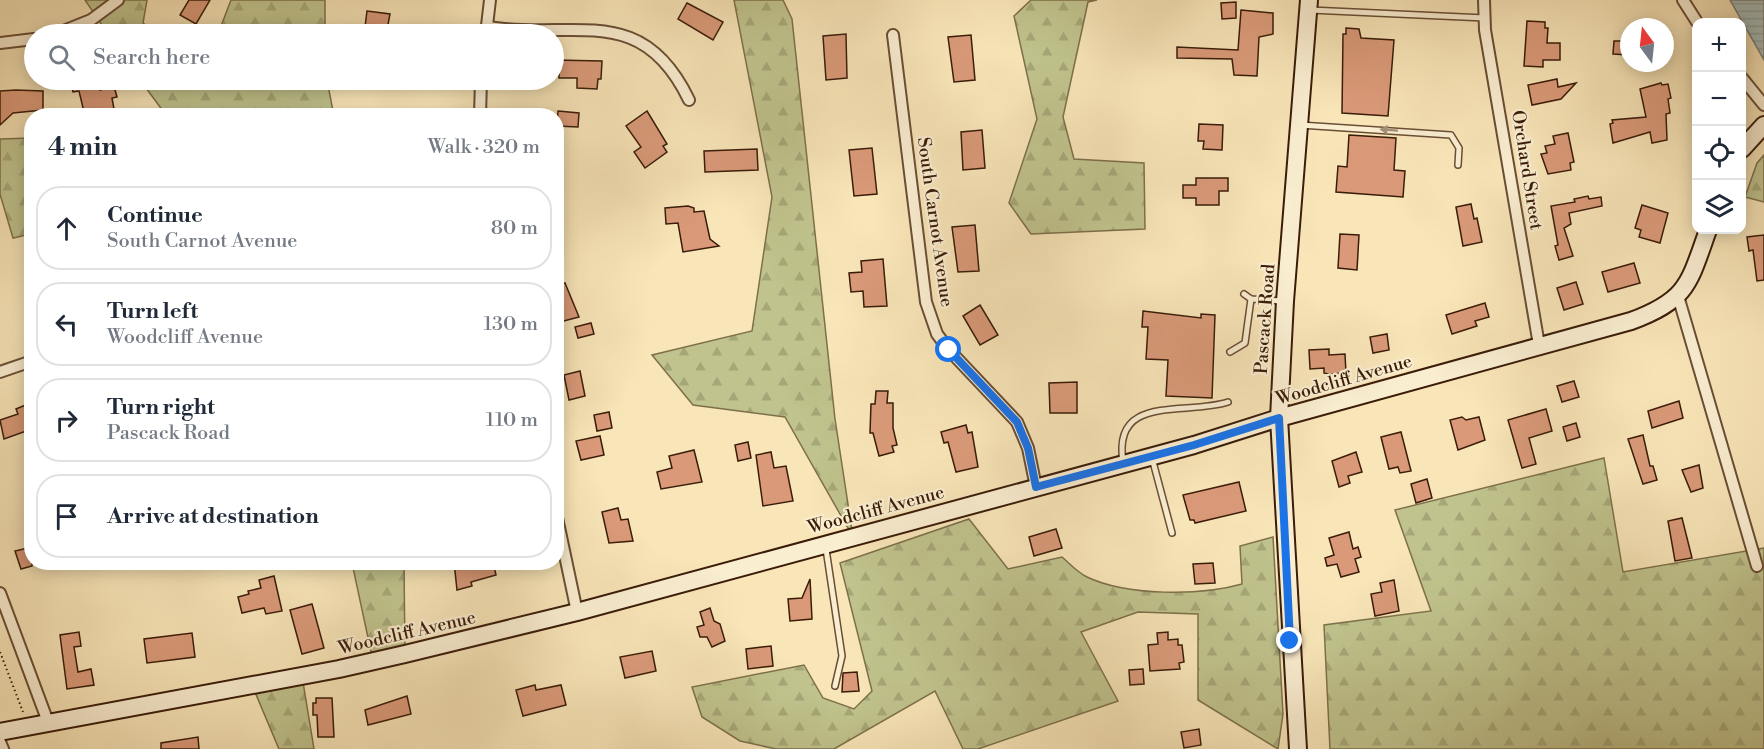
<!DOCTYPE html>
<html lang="en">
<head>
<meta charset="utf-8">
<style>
  :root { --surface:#fff; --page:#f2f2f3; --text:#1f2937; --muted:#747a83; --line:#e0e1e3 }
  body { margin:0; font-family:"Libre Bodoni",serif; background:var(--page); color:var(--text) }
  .controls { position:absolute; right:18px; top:18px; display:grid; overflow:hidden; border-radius:12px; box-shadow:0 3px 15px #0003 }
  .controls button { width:54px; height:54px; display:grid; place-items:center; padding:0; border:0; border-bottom:2px solid var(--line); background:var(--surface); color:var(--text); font:30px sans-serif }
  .compass { position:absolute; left:1620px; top:18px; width:54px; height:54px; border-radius:50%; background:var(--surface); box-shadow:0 3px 15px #0003; rotate:345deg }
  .stop { position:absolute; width:18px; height:18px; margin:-14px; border:4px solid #1a73e8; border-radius:50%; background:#fff }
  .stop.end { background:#1a73e8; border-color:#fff; box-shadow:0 2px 6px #0008 }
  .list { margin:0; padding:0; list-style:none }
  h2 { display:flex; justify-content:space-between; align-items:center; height:78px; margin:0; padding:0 24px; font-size:26px }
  h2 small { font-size:20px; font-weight:400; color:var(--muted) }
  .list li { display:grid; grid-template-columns:39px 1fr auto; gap:18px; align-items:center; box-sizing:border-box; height:84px; margin:0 12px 12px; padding:0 12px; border:2px solid var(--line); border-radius:24px }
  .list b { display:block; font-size:22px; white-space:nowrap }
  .list p { margin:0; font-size:20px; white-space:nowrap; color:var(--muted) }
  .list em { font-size:20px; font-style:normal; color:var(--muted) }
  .icon { flex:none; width:33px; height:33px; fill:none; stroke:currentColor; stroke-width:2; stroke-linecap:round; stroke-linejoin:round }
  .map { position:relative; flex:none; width:1764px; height:749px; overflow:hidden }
  .search { position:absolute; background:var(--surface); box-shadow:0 3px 15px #0003; left:24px; top:24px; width:540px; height:66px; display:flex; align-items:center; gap:15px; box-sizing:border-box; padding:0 21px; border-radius:33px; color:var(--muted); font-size:22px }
  .panel { position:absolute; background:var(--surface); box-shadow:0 3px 15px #0003; left:24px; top:108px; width:540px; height:462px; border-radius:24px }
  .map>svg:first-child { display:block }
  .forest { fill:url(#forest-firs); stroke:#7d704b; stroke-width:1.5 }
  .water { fill:url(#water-rules); stroke:#797c74; stroke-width:1.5 }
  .building { fill:#da9a79; stroke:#3a1c09; stroke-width:1.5 }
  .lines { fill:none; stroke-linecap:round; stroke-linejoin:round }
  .lane-casing { stroke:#6a4e35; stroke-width:8 }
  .street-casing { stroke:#6a4e35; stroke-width:14 }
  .secondary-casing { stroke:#3a1c09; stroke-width:20 }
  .path { stroke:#3a1c09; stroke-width:2; stroke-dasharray:1.5 3; stroke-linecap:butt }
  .lane { stroke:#faeed1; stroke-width:5 }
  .street { stroke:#faeed1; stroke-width:10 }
  .secondary { stroke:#faeed1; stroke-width:16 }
  .oneway { fill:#a49077 }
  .route { stroke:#1a73e8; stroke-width:8 }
  .labels { text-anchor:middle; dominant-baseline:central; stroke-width:4.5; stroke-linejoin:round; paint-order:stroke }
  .street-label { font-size:18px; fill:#3a1c09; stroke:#faeed1 }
</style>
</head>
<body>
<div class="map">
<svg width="1764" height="749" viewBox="0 0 1764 749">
  <defs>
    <pattern id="forest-firs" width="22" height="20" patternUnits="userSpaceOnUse" patternTransform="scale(1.5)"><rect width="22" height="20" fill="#c0c38d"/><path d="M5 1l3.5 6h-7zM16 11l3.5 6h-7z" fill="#a6a778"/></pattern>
    <pattern id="water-rules" width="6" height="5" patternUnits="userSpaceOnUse" patternTransform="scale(1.5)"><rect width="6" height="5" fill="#a3bcbb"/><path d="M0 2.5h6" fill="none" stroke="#8da19f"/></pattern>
  </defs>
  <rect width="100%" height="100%" fill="#f8e5b8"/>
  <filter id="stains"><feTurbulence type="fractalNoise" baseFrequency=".00333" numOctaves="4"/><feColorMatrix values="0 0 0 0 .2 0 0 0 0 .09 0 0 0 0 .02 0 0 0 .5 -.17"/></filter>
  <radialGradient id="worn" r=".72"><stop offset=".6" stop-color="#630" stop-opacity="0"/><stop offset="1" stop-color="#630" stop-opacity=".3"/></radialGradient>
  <g class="forest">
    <polygon points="85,0 147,0 143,23 159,34 108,34"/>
    <polygon points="231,0 325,0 325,34 218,34"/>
    <polygon points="734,0 783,0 792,19 835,419 853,537 785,417 693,405 652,355 752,331 772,197"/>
    <polygon points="1031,0 1097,0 1088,2 1063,117 1074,159 1144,163 1145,229 1031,234 1009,203 1037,119 1014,16"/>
    <polygon points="140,80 327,80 333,111 291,111 292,116 166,115"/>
    <polygon points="31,138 31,234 13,238 0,194 0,139"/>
    <polygon points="1764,155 1764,202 1745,197 1757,163"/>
    <polygon points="1604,458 1623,572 1764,548 1764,749 1330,749 1324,625 1431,611 1395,510"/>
    <path d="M969,519L1008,569L1062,557C1070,564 1078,573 1087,577C1127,596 1200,596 1242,584L1240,546L1273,537L1283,714L1278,749L1198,700V614L1138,612L1081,632L1118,701L978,749H963L935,691L834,749H776L740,741L702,717L692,687L804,665L823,698L854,709L872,691L840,563Z"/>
    <polygon points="352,563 404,563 405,654 373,661"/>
    <polygon points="302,676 314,749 279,749 252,685"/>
  </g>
  <polygon class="water" points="1730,0 1764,0 1764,60"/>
  <g class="building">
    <polygon points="189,0 210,0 196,24 180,15"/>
    <polygon points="1236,2 1236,18 1222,19 1221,3"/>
    <polygon points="687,3 723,22 713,40 678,19"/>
    <polygon points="1241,10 1273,13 1273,34 1259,37 1257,76 1234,75 1232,59 1177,58 1177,47 1238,50"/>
    <polygon points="367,11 390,14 387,30 365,27"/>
    <polygon points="1527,21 1545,22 1545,28 1548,28 1547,43 1560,43 1560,60 1543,60 1543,67 1524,66"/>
    <polygon points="1346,28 1359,29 1361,38 1394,40 1388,116 1342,113 1343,34 1346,34"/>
    <polygon points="846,34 847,78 826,80 823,36"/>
    <polygon points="971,35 975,80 954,82 948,37"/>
    <polygon points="1614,41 1629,41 1629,55 1613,54"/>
    <polygon points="554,60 602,61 601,79 598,79 597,89 577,88 577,78 559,78 559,74 554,74"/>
    <polygon points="1557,79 1558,87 1576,83 1561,99 1532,105 1528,85"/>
    <polygon points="70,80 107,80 107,83 99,85 100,90 114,86 117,97 112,98 114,109 85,116 79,91 73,92"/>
    <polygon points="1661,83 1662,85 1668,84 1671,98 1668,99 1670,113 1666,114 1667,140 1652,143 1650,132 1613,143 1610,124 1613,123 1612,120 1646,117 1640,89"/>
    <polygon points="16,90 43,91 43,110 13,113 0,125 0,91"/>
    <polygon points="558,111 579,113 578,127 557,126"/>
    <polygon points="647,111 667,144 663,146 667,152 645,168 634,152 641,147 626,126"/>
    <polygon points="1199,124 1223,125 1222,150 1203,149 1204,141 1198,141"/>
    <polygon points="982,130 985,168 963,170 961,132"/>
    <polygon points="1568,133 1574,162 1570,163 1571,170 1548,174 1541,154 1547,153 1545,146 1555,144 1553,136"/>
    <polygon points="1349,135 1396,138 1394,170 1405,171 1403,197 1336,192 1338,166 1347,167"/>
    <polygon points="872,148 877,194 854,196 849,150"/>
    <polygon points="757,149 758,170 705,172 704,151"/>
    <polygon points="1196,178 1228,178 1228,191 1219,191 1219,205 1196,205 1196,198 1183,198 1183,185 1196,185"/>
    <polygon points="1588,196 1589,199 1601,197 1602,206 1569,213 1571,224 1564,228 1573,256 1559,260 1555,246 1558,245 1551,206 1575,202 1574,199"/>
    <polygon points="1471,204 1474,219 1477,218 1482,242 1463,246 1456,207"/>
    <polygon points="1642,205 1668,213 1660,243 1639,237 1641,230 1635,228"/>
    <polygon points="688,206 694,208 694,212 704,211 710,239 719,246 683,252 678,223 666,224 665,208"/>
    <polygon points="975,225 979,271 958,272 952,227"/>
    <polygon points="1340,234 1359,235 1357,270 1338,268"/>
    <polygon points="1764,235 1764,280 1757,281 1753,250 1749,251 1747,237"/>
    <polygon points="883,259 887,306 864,307 863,291 851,292 849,273 862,272 861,261"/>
    <polygon points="1634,263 1640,283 1608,292 1602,272"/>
    <polygon points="1576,282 1583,304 1564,310 1557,288"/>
    <polygon points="565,283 579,317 556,323 556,286"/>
    <polygon points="1485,303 1489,317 1475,321 1477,326 1452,334 1446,315"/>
    <polygon points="980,305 998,335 980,345 963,316"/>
    <polygon points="1143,311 1201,318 1201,314 1215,315 1212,398 1166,396 1168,360 1146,359 1148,327 1142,327"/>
    <polygon points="591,323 594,334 578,338 575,327"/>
    <polygon points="1387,334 1389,350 1373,353 1370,337"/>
    <polygon points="1329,349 1329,355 1345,354 1346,373 1328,374 1324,373 1324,368 1310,369 1309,350"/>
    <polygon points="580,371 585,396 569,400 564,375"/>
    <polygon points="1574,381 1579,397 1562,402 1557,386"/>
    <polygon points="1077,382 1077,413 1050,413 1049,383"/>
    <polygon points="876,391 888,391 887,403 893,403 893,428 897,445 892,446 894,452 879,456 873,433 870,433 871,404 875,404"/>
    <polygon points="1679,401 1683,418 1652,428 1648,411"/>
    <polygon points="28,404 32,415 32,429 4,439 0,420 18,414 16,409"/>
    <polygon points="1546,409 1552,431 1529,438 1536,464 1522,468 1508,420"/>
    <polygon points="609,412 612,428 597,431 594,415"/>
    <polygon points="1462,417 1466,420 1479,417 1485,440 1458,450 1450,420"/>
    <polygon points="1576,423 1580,437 1567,441 1563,427"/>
    <polygon points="966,425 968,433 972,432 978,467 956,472 948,442 944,443 941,432"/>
    <polygon points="1401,432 1411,471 1400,473 1398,467 1389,469 1381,437"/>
    <polygon points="1643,435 1650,466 1653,466 1657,480 1643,484 1628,439"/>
    <polygon points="600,436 604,455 581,460 576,441"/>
    <polygon points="748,442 751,458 738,461 735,445"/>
    <polygon points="694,450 702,482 661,489 657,472 672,468 669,456"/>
    <polygon points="771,452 774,468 786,466 793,501 763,506 756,455"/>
    <polygon points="1356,452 1362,472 1348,476 1350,483 1339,487 1332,461"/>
    <polygon points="1699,465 1703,488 1691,492 1682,470"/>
    <polygon points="1427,479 1432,498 1416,503 1411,484"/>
    <polygon points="1239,482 1246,511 1195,523 1194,520 1190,520 1183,495"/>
    <polygon points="618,508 621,520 628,519 633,541 609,543 602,512"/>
    <polygon points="1682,518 1692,558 1675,561 1668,521"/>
    <polygon points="1056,529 1062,548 1034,556 1029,537"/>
    <polygon points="1349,532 1353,549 1358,547 1361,557 1355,559 1359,572 1341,577 1337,564 1327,566 1325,558 1334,555 1329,538"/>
    <polygon points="32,547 32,566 21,569 15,551"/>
    <polygon points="454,562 493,562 496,575 471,582 472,586 457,590"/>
    <polygon points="1213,563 1215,583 1195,584 1193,564"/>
    <polygon points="274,576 282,611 266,614 264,608 242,613 238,597 249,594 248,591 261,588 259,580"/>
    <polygon points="810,579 812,619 790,621 788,599 802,598"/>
    <polygon points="1394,580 1399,611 1375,616 1371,594 1382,592 1380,583"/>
    <polygon points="312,604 324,648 302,654 290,610"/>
    <polygon points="710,608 714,621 720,624 725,641 712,647 707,637 700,637 697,627 704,625 700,612"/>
    <polygon points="79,632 81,646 74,647 78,672 91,669 94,685 67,689 60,635"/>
    <polygon points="1168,632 1168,640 1178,639 1178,645 1182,645 1184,662 1179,663 1180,669 1150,671 1148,645 1158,644 1157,633"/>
    <polygon points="192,633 195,657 147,663 144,639"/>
    <polygon points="771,646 773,666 748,669 746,649"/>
    <polygon points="652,651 656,671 625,678 620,657"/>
    <polygon points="1143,669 1144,684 1130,685 1129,670"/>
    <polygon points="857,672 859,691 842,692 843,673"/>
    <polygon points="535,685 536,690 561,685 566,705 523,716 516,690"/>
    <polygon points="407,696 411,714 368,725 365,710"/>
    <polygon points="316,698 332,698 334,737 318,737 317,715 313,715 313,703 316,703"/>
    <polygon points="1199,729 1201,745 1184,748 1181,732"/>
    <polygon points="198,737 199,749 161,749 161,743"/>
  </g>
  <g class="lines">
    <defs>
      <g id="lane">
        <polyline points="1310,10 1485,18"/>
        <polyline points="1300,125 1451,135 1459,148 1458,165"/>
        <polyline points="1244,294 1251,299 1283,301"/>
        <polyline points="1230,352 1245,343 1251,299"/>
        <polyline points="1152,458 1172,533"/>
        <path d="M1123,462C1112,393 1186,416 1228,402"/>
        <polyline points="826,549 842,656 835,686"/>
      </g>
      <g id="street">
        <polyline points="1484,0 1485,30 1539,345"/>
        <polyline points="1683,0 1697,22"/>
        <path d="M487,27C573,41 641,0 689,100"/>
        <polyline points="56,34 91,20 118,0"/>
        <polyline points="486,34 490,0"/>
        <polyline points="893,35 926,302 937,334 949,350 1017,422 1028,448 1036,487"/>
        <polyline points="0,43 34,39"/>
        <polyline points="1742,78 1764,105"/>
        <polyline points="480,116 481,80"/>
        <polyline points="1678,296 1757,566"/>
        <polyline points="0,372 32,361"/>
        <polyline points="556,513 577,612"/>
        <polyline points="0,593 48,722"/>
        <polyline points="0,742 3,749"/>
      </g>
      <g id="secondary">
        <polyline points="1742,149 1764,125"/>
        <path d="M0,732L339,669L405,654L577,612L1194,445L1279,418L1631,321C1688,300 1689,283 1708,230"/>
        <polyline points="1298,749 1279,418 1285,301 1309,0"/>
      </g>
    </defs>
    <use href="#lane" class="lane-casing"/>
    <use href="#street" class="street-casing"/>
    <use href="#secondary" class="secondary-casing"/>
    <polyline class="path" points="0,652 23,712"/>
    <use href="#lane" class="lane"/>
    <use href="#street" class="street"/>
    <use href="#secondary" class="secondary"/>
  </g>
  <defs><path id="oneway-solid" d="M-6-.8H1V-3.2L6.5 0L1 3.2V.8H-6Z" transform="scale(1.5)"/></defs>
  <use class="oneway" href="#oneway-solid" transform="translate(1389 130) rotate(-176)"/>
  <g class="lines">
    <polyline class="route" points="949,350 1017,422 1028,448 1036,487 1194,445 1279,418 1290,641"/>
  </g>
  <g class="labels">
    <g class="street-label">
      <text transform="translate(1527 170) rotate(81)">Orchard Street</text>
      <text transform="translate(935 222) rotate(82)">South Carnot Avenue</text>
      <text transform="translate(1265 319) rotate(-86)">Pascack Road</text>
      <text transform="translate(1344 380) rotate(-16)">Woodcliff Avenue</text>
      <text transform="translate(876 510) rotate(-15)">Woodcliff Avenue</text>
      <text transform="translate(407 633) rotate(-13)">Woodcliff Avenue</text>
    </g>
  </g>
  <rect width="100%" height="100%" filter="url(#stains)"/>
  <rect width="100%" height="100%" fill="url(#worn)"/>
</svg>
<div class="controls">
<button>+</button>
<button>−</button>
<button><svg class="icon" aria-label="locate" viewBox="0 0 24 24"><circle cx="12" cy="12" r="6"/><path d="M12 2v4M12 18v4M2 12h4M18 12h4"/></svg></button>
<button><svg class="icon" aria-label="layers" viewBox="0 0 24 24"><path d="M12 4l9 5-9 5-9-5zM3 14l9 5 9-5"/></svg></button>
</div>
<svg class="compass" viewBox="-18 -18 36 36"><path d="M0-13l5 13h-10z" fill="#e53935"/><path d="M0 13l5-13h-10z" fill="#747a83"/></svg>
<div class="stop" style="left:949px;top:350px"></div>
<div class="stop end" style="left:1290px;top:641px"></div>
<div class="search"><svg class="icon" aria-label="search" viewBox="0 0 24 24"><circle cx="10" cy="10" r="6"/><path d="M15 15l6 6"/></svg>Search here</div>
<section class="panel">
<h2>4 min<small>Walk · 320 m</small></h2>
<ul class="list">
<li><svg class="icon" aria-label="ahead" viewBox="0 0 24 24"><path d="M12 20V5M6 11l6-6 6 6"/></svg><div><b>Continue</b><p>South Carnot Avenue</p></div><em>80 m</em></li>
<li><svg class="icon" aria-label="left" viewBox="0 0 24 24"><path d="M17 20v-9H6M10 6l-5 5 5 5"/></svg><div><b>Turn left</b><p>Woodcliff Avenue</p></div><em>130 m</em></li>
<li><svg class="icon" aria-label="right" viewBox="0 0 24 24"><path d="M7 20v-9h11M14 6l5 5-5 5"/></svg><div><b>Turn right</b><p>Pascack Road</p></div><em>110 m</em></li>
<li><svg class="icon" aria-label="arrive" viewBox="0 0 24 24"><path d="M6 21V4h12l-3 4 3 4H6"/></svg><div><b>Arrive at destination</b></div></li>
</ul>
</section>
</div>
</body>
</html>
